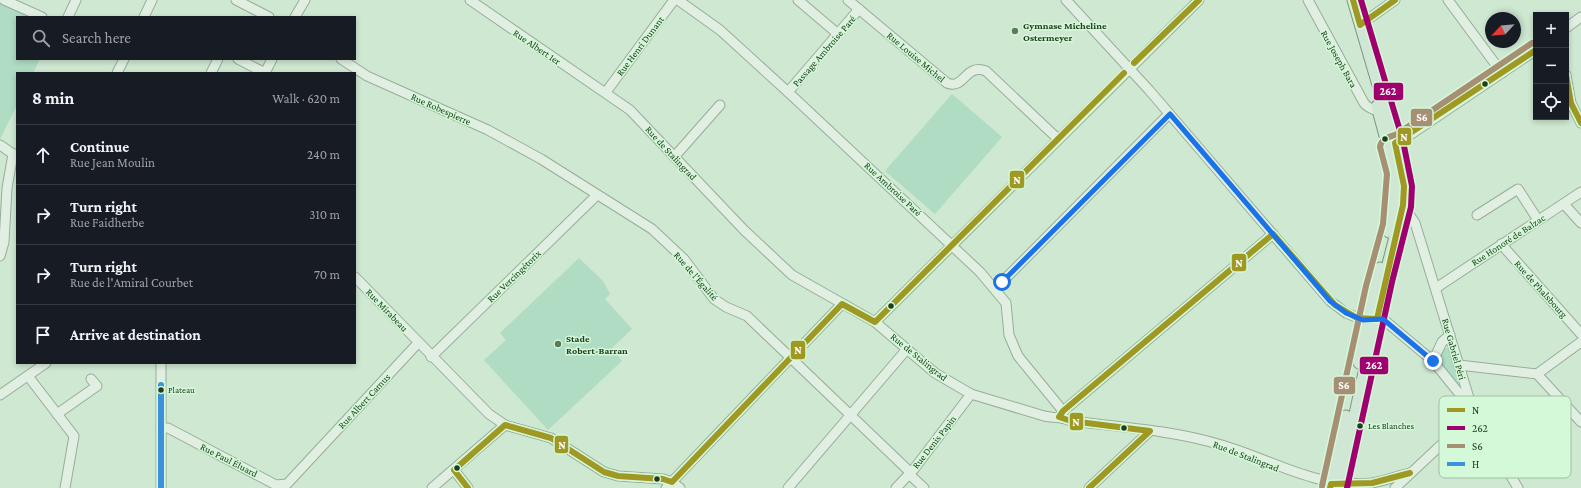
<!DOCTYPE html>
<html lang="en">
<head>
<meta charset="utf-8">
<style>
  :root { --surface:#171b24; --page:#20242c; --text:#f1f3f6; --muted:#9ea1a6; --line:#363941 }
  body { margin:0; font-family:"Crimson Pro",serif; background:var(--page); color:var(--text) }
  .controls { position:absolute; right:12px; top:12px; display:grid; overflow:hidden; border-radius:0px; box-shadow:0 2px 6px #0003 }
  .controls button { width:36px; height:36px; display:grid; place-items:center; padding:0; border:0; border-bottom:1px solid var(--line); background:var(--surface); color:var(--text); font:20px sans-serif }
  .compass { position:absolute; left:1485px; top:12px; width:36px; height:36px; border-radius:50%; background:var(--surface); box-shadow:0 2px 6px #0003; rotate:244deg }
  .stop { position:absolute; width:12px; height:12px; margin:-9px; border:3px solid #1a73e8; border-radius:50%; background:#fff }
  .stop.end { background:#1a73e8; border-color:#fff; box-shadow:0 1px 4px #0008 }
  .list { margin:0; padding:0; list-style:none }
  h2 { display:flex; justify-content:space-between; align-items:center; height:52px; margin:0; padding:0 16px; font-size:17px }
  h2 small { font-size:13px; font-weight:400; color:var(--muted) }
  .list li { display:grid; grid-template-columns:26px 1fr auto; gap:12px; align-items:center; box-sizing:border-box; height:60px; padding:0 16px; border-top:1px solid var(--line) }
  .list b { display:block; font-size:15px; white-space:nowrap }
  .list p { margin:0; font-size:13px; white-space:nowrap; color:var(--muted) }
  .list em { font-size:13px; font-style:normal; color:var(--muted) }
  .icon { flex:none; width:22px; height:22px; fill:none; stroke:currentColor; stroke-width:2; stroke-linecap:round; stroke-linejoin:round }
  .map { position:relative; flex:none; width:1581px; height:488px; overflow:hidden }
  .search { position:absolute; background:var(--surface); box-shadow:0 2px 6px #0003; left:16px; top:16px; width:340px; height:44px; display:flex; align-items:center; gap:10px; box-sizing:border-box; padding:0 14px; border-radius:0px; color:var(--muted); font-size:15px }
  .panel { position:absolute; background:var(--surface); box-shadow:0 2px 6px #0003; left:16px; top:72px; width:340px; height:292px; border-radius:0px }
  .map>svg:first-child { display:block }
  .green { fill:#afdcc3 }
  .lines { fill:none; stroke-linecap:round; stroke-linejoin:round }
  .minor-casing { stroke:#98ad99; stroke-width:11 }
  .major-casing { stroke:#7f9380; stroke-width:13 }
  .minor { stroke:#e1efe2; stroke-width:9 }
  .major { stroke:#d1e7d5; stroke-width:11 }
  .bus-1-casing { stroke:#d4f9d9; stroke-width:9 }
  .bus-2-casing { stroke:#d4f9d9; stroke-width:9 }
  .bus-3-casing { stroke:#d4f9d9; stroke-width:9 }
  .bus-4-casing { stroke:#d4f9d9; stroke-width:9 }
  .bus-1 { stroke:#9f9822; stroke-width:6 }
  .bus-2 { stroke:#a0006e; stroke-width:6 }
  .bus-3 { stroke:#a78f74; stroke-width:6 }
  .bus-4 { stroke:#3c91dc; stroke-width:6 }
  .route { stroke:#1a73e8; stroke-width:5 }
  .poi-dot { fill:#5d7a5c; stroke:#d4f9d9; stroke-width:1.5 }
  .bus-dot { fill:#203e1d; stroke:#d4f9d9; stroke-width:1.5 }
  .labels { text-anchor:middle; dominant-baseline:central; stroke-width:3; stroke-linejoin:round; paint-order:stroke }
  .bus-label { font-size:9px; fill:#203e1d; stroke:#d4f9d9; text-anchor:start }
  .poi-label { font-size:10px; font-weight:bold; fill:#203e1d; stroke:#d4f9d9; text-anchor:start }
  .street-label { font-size:10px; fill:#203e1d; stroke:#d4f9d9 }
  .key { fill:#d4f9d9; stroke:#9ec1a1; stroke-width:1 }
  .key-label { font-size:11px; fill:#203e1d }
  .line-badge { stroke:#d4f9d9; stroke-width:1.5 }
  .badge-label { font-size:11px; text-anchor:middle; font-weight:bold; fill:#fff }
</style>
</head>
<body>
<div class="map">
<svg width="1581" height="488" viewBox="0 0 1581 488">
  <rect width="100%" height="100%" fill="#cee8d2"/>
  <g class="green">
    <polygon points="0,2 31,17 17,17 17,59 40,59 33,73 17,73 17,105 0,139"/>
    <polygon points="952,94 1002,137 935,214 885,171"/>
    <polygon points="579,258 603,281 610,294 605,299 632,329 612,348 622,361 548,430 484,360 506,340 500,333"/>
    <polygon points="1444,348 1448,348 1459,385 1457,387 1437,362"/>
  </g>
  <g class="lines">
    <defs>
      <g id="minor">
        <polyline points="4,0 42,17"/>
        <polyline points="236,0 269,17"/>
        <path d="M470,0L630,110L744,230L792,275L875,322L935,373L971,394L1044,416C1054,418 1062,417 1071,421C1120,427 1170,430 1218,444C1273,459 1310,488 1372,483C1384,481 1397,476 1410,473"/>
        <polyline points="678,0 720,30 788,92 980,272 1006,303 1009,335 1018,356 1063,411"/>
        <polyline points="798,0 838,34"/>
        <path d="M848,0L947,83C965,90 965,63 986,71L1058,139"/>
        <polyline points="1066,0 1149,90 1330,301 1346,313 1363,320 1383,319 1433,361 1458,392 1468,397"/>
        <path d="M1308,0L1364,103C1369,110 1377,109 1383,114"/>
        <polyline points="1448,0 1502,73"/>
        <polyline points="68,17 76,0"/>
        <polyline points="144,17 152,0"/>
        <polyline points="295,17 305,0"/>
        <polyline points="1360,25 1395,0"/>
        <polyline points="1566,28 1581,17"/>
        <polyline points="238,59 265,73 272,59"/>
        <polyline points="341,59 367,76 488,130 541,159 652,229 684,259 714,299 726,307 747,316 910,472"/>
        <polyline points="117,73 124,59"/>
        <polyline points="211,73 218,59"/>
        <polyline points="1566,75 1571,103 1581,123"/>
        <polyline points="606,92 674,0"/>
        <polyline points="788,92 859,9"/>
        <polyline points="0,145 13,154 17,154"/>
        <polyline points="1389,146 1401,141 1536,50"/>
        <polyline points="675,156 720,105"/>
        <polyline points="1399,202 1403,205 1415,223 1474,414 1518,488"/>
        <polyline points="1564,204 1581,223"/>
        <polyline points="1477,215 1518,189 1538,220"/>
        <polyline points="1501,244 1581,334"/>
        <polyline points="0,256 4,242 7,188 13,154"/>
        <polyline points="355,277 489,414 505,425 551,438 604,472 618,476 663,479 672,482 680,488"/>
        <polyline points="994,287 1002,282 1169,114"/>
        <polyline points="1436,288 1581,192"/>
        <polyline points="875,322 1199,0"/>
        <polyline points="431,357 597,195"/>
        <polyline points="1433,361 1442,342 1450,335"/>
        <polyline points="161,363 161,488"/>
        <polyline points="1459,365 1537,374 1581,342"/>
        <polyline points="1537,374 1581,422"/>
        <polyline points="28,376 74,436 65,488"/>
        <polyline points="0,395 46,363"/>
        <polyline points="57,414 97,386 91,379"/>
        <polyline points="1060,416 1068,407 1273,234"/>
        <polyline points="161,428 168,428 276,485 287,484 418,343"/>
        <polyline points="454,470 468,488"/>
        <polyline points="909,474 924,488"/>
        <polyline points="432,488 505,425"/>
        <polyline points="666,488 842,304"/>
        <polyline points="788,488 907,349"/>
        <polyline points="896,488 914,469 971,394"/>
        <polyline points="1089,488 1150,431"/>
        <polyline points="1395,488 1474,414"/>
      </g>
      <g id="major">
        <polyline points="1377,106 1395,173 1394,200 1389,232"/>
        <polyline points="1359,363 1374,288 1380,268"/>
        <polyline points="1330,488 1346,416"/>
        <polyline points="1339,488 1384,280 1403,205 1404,186 1395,143 1353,0"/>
      </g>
    </defs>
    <use href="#minor" class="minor-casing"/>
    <use href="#major" class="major-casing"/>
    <use href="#minor" class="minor"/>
    <use href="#major" class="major"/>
    <defs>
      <g id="bus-1">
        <polyline points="1353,0 1360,25 1395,0"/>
        <polyline points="1134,63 1199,0"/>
        <polyline points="1566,75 1571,103 1581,123"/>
        <polyline points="468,488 454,470 505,425 551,438 604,472 618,476 663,479 672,482 842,304 875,322 1124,73"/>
        <polyline points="1089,488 1150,431 1071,421 1059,417 1063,411 1273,234 1335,305 1357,318 1377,319 1403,205 1404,186 1395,143 1536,50"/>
        <polyline points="1330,488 1331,484 1372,483 1410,473"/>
      </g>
      <polyline id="bus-2" points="1347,488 1392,282 1411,207 1412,186 1403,141 1361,0"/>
      <path id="bus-3" d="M1322,486L1366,286L1383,224L1387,174L1380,147C1381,138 1390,137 1397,134L1532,43"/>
      <polyline id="bus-4" points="161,385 161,488"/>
    </defs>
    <use href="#bus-1" class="bus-1-casing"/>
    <use href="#bus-2" class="bus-2-casing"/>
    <use href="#bus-3" class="bus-3-casing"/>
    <use href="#bus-4" class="bus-4-casing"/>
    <use href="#bus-1" class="bus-1"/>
    <use href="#bus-2" class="bus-2"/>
    <use href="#bus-3" class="bus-3"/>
    <use href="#bus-4" class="bus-4"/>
  </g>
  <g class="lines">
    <polyline class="route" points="1002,282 1170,114 1330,301 1346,313 1363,320 1383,319 1433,361"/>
  </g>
  <g class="poi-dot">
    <circle cx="1015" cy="31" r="4"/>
    <circle cx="558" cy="344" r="4"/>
  </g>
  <g class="bus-dot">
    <circle cx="1485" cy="84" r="3.5"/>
    <circle cx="1385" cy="139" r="3.5"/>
    <circle cx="891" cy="306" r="3.5"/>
    <circle cx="161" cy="390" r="3.5"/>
    <circle cx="1360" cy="426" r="3.5"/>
    <circle cx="1124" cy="428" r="3.5"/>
    <circle cx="457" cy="468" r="3.5"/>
    <circle cx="657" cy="479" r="3.5"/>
  </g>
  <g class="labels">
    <g class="bus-label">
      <text x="168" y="390">Plateau</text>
      <text x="1368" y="426">Les Blanches</text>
    </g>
    <g class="poi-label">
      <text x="1023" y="25">Gymnase Micheline<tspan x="1023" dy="12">Ostermeyer</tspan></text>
      <text x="566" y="338">Stade<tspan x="566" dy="12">Robert-Barran</tspan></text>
    </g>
    <g class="street-label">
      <text transform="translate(640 46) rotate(-53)">Rue Henri Dunant</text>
      <text transform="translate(537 47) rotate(34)">Rue Albert 1er</text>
      <text transform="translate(824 51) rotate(-49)">Passage Ambroise Paré</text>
      <text transform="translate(916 57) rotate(40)">Rue Louise Michel</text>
      <text transform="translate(1339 59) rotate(61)">Rue Joseph Bara</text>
      <text transform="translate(441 109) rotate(24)">Rue Robespierre</text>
      <text transform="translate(671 153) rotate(47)">Rue de Stalingrad</text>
      <text transform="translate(893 189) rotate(43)">Rue Ambroise Paré</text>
      <text transform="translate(1508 240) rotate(-33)">Rue Honoré de Balzac</text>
      <text transform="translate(514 276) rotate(-44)">Rue Vercingétorix</text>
      <text transform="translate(696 276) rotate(49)">Rue de l'Égalité</text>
      <text transform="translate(1541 289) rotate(48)">Rue de Phalsbourg</text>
      <text transform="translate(387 310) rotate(46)">Rue Mirabeau</text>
      <text transform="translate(1454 349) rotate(74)">Rue Gabriel Péri</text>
      <text transform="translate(919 357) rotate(39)">Rue de Stalingrad</text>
      <text transform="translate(364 401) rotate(-47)">Rue Albert Camus</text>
      <text transform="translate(934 442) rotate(-52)">Rue Denis Papin</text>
      <text transform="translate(1246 456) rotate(21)">Rue de Stalingrad</text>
      <text transform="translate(229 460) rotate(27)">Rue Paul Éluard</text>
    </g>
  </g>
  <rect x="1439" y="396" width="132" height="82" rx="6" class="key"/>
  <rect x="1447" y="408" width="18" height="4" fill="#9f9822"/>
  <rect x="1447" y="426" width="18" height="4" fill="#a0006e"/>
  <rect x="1447" y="444" width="18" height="4" fill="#a78f74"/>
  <rect x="1447" y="462" width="18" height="4" fill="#3c91dc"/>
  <g class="key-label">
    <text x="1472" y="414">N</text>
    <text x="1472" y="432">262</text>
    <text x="1472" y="450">S6</text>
    <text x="1472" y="468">H</text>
  </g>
  <g class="line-badge">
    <rect x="1373" y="82" width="31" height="19" rx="4" fill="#a0006e"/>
    <rect x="1410" y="108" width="23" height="19" rx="4" fill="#a78f74"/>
    <rect x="1397" y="127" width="15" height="19" rx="4" fill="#9f9822"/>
    <rect x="1009" y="170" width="16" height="19" rx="4" fill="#9f9822"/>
    <rect x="1231" y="253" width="16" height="19" rx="4" fill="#9f9822"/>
    <rect x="790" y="340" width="16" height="20" rx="4" fill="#9f9822"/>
    <rect x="1359" y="356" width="30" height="19" rx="4" fill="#a0006e"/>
    <rect x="1333" y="376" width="23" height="19" rx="4" fill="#a78f74"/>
    <rect x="1069" y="412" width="15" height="19" rx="4" fill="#9f9822"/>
    <rect x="554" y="435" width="15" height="19" rx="4" fill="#9f9822"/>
  </g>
  <g class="badge-label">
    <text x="1388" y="95">262</text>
    <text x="1422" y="121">S6</text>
    <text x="1404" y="141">N</text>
    <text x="1017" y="184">N</text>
    <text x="1239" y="267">N</text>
    <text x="798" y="354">N</text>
    <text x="1374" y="369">262</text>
    <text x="1344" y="389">S6</text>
    <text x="1076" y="426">N</text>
    <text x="562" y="449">N</text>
  </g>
</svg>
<div class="controls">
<button>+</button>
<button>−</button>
<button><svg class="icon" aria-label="locate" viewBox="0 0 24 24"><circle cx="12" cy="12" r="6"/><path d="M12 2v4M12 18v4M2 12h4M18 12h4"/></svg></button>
</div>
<svg class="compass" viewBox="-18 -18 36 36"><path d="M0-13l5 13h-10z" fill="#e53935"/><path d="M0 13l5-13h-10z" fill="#9ea1a6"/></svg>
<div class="stop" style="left:1002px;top:282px"></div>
<div class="stop end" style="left:1433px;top:361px"></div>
<div class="search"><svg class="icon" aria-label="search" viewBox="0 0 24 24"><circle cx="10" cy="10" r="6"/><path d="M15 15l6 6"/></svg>Search here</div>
<section class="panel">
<h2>8 min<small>Walk · 620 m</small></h2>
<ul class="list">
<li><svg class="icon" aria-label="ahead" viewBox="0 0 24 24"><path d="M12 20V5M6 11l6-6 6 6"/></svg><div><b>Continue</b><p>Rue Jean Moulin</p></div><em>240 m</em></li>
<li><svg class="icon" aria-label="right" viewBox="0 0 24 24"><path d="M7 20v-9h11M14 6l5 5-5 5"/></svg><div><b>Turn right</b><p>Rue Faidherbe</p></div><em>310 m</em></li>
<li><svg class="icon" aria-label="right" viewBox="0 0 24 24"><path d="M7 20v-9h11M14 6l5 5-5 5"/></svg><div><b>Turn right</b><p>Rue de l'Amiral Courbet</p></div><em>70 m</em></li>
<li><svg class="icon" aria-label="arrive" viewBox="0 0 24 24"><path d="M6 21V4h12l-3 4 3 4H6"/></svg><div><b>Arrive at destination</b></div></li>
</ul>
</section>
</div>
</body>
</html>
